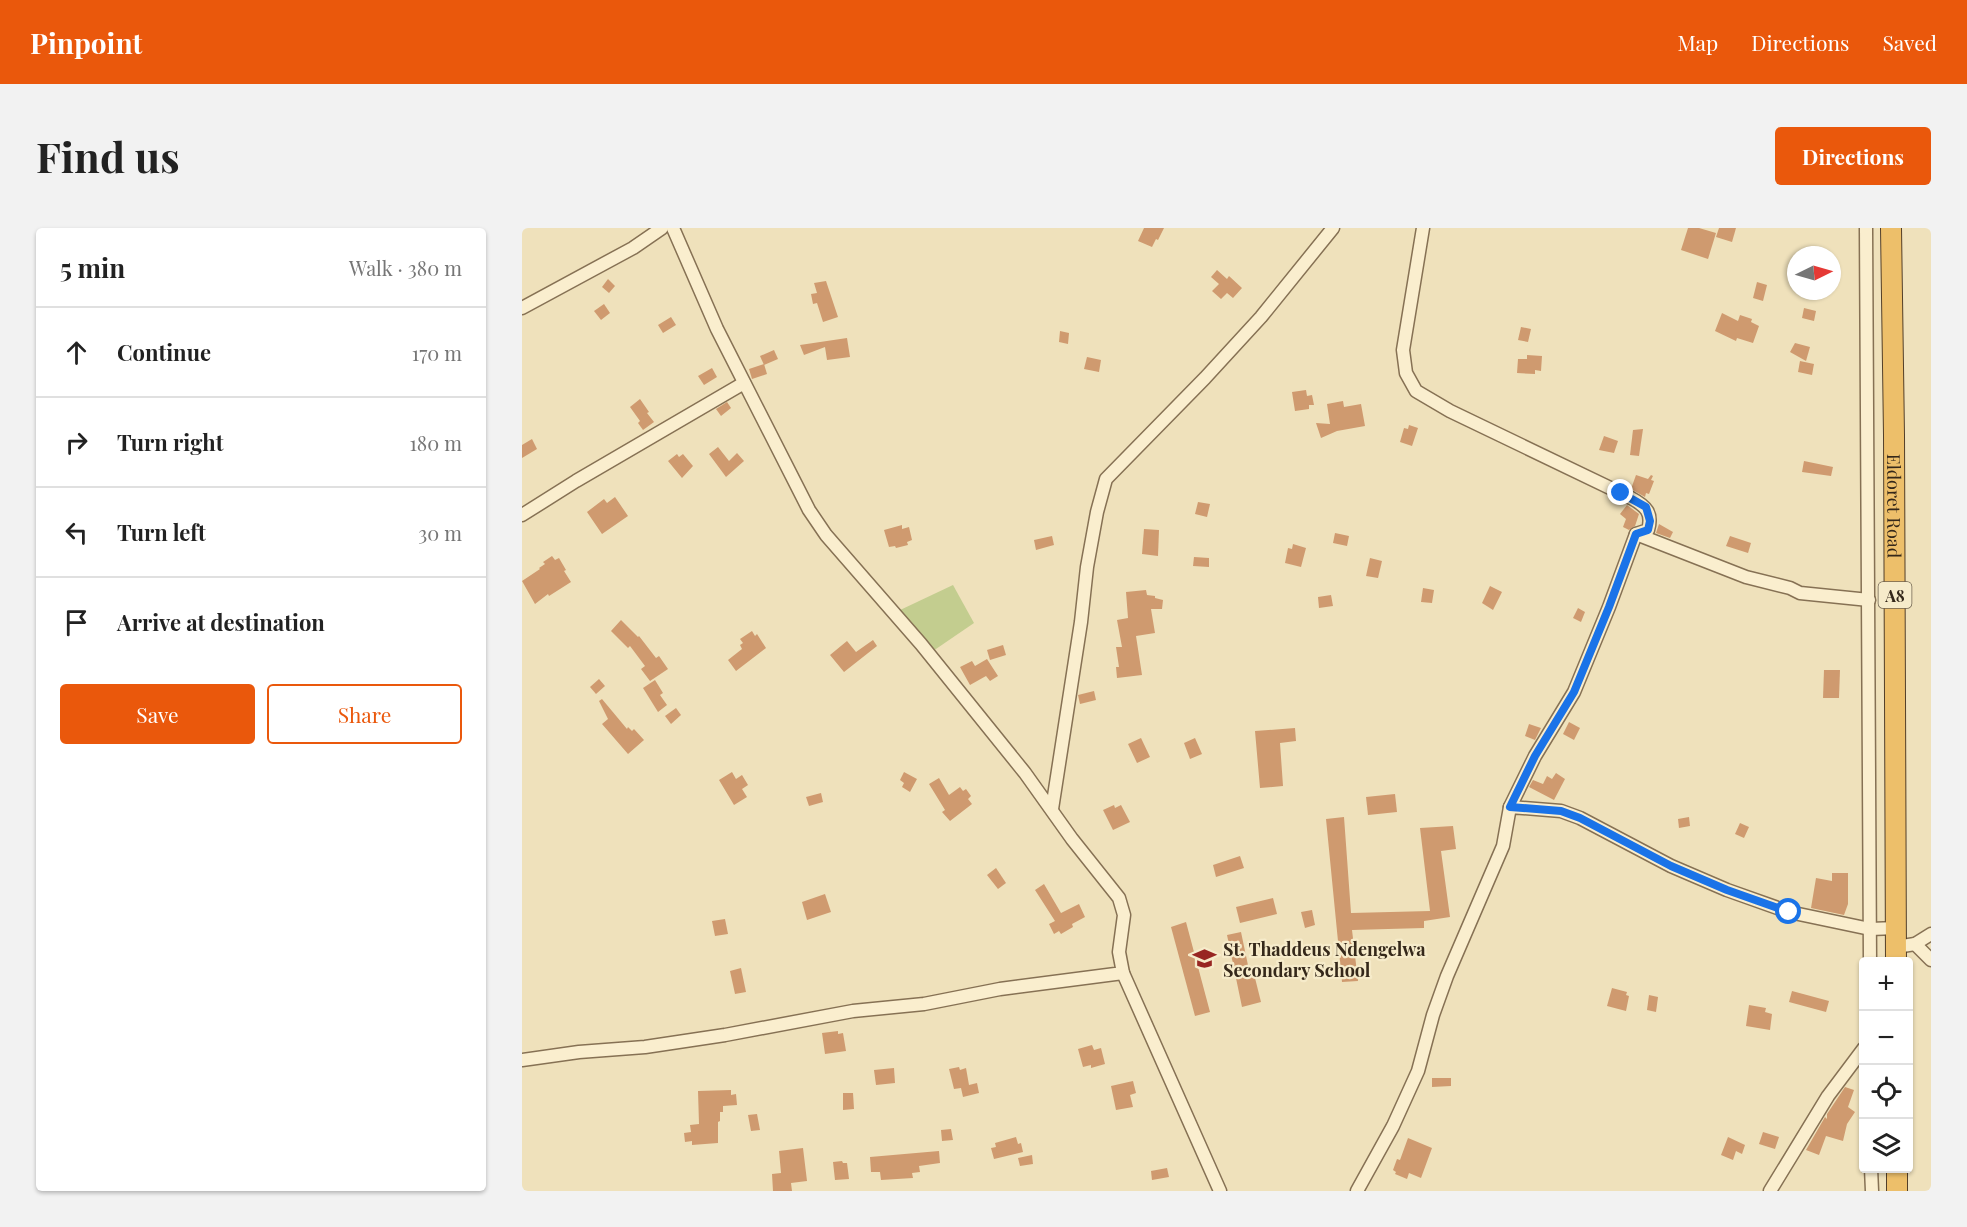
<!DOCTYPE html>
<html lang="en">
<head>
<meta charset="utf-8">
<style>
  :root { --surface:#fff; --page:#f2f2f2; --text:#222; --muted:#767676; --line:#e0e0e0; --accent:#ea580c }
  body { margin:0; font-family:"Playfair Display",serif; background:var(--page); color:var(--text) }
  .controls { position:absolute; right:18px; bottom:18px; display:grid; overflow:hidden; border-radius:6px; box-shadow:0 2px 4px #0004 }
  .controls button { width:54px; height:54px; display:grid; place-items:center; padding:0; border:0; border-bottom:2px solid var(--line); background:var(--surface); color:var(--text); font:30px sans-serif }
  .compass { position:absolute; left:1265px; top:18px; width:54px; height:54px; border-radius:50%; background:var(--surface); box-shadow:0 2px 4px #0004; rotate:85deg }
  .stop { position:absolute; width:18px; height:18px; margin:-14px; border:4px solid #1a73e8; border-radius:50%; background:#fff }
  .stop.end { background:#1a73e8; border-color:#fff; box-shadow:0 2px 6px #0008 }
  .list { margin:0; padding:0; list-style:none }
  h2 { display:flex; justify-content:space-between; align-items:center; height:78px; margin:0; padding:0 24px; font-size:26px }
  h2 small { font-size:20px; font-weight:400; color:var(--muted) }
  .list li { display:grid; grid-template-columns:39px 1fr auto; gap:18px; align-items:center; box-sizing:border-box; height:90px; padding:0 24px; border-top:2px solid var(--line) }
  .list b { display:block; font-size:22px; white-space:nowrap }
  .list em { font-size:20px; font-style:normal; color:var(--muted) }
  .actions { display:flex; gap:12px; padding:18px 24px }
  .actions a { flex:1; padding:14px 0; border:2px solid var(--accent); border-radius:6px; text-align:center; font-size:21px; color:var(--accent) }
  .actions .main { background:var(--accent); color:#fff }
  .icon { flex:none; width:33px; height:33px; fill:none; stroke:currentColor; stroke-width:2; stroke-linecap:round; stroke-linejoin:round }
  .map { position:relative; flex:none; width:1409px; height:963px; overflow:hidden; border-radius:6px }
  header { display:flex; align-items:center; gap:36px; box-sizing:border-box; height:84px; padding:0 30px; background:var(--accent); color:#fff }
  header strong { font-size:28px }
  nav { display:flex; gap:33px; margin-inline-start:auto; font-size:21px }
  .intro { display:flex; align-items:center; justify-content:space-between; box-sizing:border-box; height:144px; padding:0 36px }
  h1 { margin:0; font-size:42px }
  .button { padding:15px 27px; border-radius:6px; background:var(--accent); color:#fff; font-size:21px; font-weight:700 }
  main { display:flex; gap:36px; padding:0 36px }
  aside { flex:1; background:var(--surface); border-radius:6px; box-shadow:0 2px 4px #0004 }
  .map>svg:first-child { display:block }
  .green { fill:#c3cd8f }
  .building { fill:#cf9a6f }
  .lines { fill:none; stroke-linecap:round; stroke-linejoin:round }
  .minor-casing { stroke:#867154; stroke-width:15 }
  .trunk-casing { stroke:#533f29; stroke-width:22 }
  .minor { stroke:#faeece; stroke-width:12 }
  .trunk { stroke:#edbf6a; stroke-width:20 }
  .route { stroke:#1a73e8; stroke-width:8 }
  .labels { text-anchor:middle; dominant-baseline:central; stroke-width:4.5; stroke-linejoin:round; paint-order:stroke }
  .shield { fill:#f6ebca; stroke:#6f624f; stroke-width:1.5 }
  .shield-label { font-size:16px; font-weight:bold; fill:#35281a }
  .street-label { font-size:18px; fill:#35281a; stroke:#f6ebca }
  .poi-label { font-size:18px; font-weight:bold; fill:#35281a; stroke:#f6ebca; text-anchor:start }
</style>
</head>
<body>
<header>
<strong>Pinpoint</strong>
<nav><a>Map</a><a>Directions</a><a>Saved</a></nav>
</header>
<div class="intro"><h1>Find us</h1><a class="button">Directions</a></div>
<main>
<aside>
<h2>5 min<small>Walk · 380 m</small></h2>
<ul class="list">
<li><svg class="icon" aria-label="ahead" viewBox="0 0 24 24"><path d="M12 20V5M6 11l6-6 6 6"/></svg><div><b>Continue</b></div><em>170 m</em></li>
<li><svg class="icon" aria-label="right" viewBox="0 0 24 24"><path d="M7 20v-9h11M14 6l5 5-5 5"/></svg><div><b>Turn right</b></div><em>180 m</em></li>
<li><svg class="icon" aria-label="left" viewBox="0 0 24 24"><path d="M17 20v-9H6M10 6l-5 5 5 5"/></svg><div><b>Turn left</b></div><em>30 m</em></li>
<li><svg class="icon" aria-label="arrive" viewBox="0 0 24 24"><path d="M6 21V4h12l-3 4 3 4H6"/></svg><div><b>Arrive at destination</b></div></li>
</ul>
<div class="actions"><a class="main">Save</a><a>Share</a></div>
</aside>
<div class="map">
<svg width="1409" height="963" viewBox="0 0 1409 963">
  <rect width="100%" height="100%" fill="#efe1bb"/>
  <polygon class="green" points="431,357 452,395 411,423 376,383"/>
  <g class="building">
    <polygon points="622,0 642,0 636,12 634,11 630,19 616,13"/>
    <polygon points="1166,0 1177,0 1194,5 1186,31 1159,22"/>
    <polygon points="1197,0 1214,0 1210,14 1194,9"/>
    <polygon points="695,42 705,51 707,48 720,60 711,70 705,65 699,71 690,63 697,56 689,49"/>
    <polygon points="86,51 93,58 87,65 80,59"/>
    <polygon points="304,53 316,89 301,94 295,75 291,76 289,66 295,65 292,55"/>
    <polygon points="1235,54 1245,57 1241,73 1231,70"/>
    <polygon points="82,76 88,85 79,92 72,83"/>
    <polygon points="1282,80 1294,83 1292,93 1280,90"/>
    <polygon points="1200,85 1216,93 1218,87 1230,91 1229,94 1237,98 1231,115 1215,110 1214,113 1193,103"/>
    <polygon points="149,89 154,97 141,105 136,97"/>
    <polygon points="999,99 1009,101 1006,114 996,112"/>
    <polygon points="538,103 547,105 546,116 537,114"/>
    <polygon points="325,110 328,129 305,132 303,119 282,127 278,117"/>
    <polygon points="1273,115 1288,119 1284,133 1268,124"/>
    <polygon points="252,122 256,131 242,137 238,128"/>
    <polygon points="1005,127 1020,128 1019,143 1013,142 1013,146 995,145 996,131 1005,131"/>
    <polygon points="565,129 579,132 577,144 562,141"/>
    <polygon points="1278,133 1292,136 1290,147 1276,144"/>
    <polygon points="242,136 245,146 230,151 227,141"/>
    <polygon points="190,140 195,149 182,157 176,148"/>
    <polygon points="784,162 785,168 790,167 792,177 787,177 787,181 773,183 770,164"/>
    <polygon points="118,171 127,184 125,185 132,194 121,202 116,195 118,193 108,179"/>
    <polygon points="821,173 822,179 839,176 843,198 815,203 799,210 794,195 808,196 805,176"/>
    <polygon points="205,174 209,180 199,188 194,181"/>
    <polygon points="887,197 896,200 890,218 878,214 882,200 886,201"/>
    <polygon points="1121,201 1117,228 1108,227 1111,202"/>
    <polygon points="1082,208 1096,213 1092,225 1077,222"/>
    <polygon points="10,211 15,221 0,230 0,217"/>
    <polygon points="196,219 207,233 215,225 222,233 204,249 187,226"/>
    <polygon points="155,226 157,229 161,226 171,238 160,250 146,233"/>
    <polygon points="1282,233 1311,239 1309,248 1280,244"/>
    <polygon points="1114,247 1126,251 1129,247 1131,248 1129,252 1132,253 1127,266 1124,265 1123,269 1109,261"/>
    <polygon points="93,269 106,288 80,306 65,284 82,271 85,275"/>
    <polygon points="676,274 688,276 685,289 673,286"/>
    <polygon points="1105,277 1117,286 1113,298 1107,302 1101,299 1104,291 1098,286"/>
    <polygon points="1137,296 1151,304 1148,310 1134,305"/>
    <polygon points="380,297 380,301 387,299 390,312 385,314 386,317 374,320 373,318 367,319 362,302"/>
    <polygon points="622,301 637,302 636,328 620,326"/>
    <polygon points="813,305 827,308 825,318 811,315"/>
    <polygon points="530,308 532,317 514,322 512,312"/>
    <polygon points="1208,308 1229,315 1226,325 1204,318"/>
    <polygon points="771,316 784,320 779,339 763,335 766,320 770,321"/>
    <polygon points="30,328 33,332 37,330 44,342 42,343 49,354 27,368 26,366 13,376 0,353 18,341 17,340 23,336 21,334"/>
    <polygon points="672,329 687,330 687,339 671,338"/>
    <polygon points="848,330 860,333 856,350 844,348"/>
    <polygon points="968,358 980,364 971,382 960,375"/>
    <polygon points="901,360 912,362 910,375 899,374"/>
    <polygon points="624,362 625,367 633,368 633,370 641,372 640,381 629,381 633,405 614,408 620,447 595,450 594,439 597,439 594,419 600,419 595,392 606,390 604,364"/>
    <polygon points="809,367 811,378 797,380 796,369"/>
    <polygon points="1056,380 1063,384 1059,394 1051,390"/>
    <polygon points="99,392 116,409 117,408 134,430 137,428 146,441 128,453 119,441 123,438 108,418 106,420 89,403"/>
    <polygon points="230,403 233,408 235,406 244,420 214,443 206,432 220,421 218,417 221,415 218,411"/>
    <polygon points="351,412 355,418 322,444 308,427 325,413 334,424"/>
    <polygon points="481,417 484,427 468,432 465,422"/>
    <polygon points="465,431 476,448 468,453 464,448 448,457 438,439 450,433 453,438"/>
    <polygon points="1302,442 1318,442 1317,470 1301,470"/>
    <polygon points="77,451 83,458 74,466 68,459"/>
    <polygon points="133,452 141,465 138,467 145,477 136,484 121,460"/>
    <polygon points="572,463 574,472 558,476 556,467"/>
    <polygon points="80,471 105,501 106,499 110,503 112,501 122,512 106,526 80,496 86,491 77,473"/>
    <polygon points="154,480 159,487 149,496 143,488"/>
    <polygon points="1047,494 1058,500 1052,512 1041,506"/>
    <polygon points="1007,496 1019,500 1013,512 1003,508"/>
    <polygon points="773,500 774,513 758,515 761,558 738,560 733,503"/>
    <polygon points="619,510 628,529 615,535 606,516"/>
    <polygon points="673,510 680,526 668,531 662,515"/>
    <polygon points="210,544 214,551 220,547 226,557 220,561 225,569 212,577 197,552"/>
    <polygon points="382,544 395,551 388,564 380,559 382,555 378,552"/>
    <polygon points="1034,545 1043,551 1032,572 1007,559 1011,552 1021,556 1025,548 1030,551"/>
    <polygon points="417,550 427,567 438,559 441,563 444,561 449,568 446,571 450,576 428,593 420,584 423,582 407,556"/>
    <polygon points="299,565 301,574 287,578 284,569"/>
    <polygon points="873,566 875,584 846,587 844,569"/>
    <polygon points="592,577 593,580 599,577 608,594 591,602 581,582"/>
    <polygon points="822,589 829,685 908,683 898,600 931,598 934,621 919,623 928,689 902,693 902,700 830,702 836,753 820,754 804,591"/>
    <polygon points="1167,589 1168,598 1157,600 1156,591"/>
    <polygon points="1218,595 1227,599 1222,610 1213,606"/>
    <polygon points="718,628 722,640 694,649 691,637"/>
    <polygon points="474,640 484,655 476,661 465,647"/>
    <polygon points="1310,645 1326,645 1326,676 1322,687 1289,680 1294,650 1310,653"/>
    <polygon points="522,656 539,685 557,676 563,689 550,696 551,699 539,706 537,703 532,706 527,696 533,693 513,662"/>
    <polygon points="303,666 309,684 285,692 280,674"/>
    <polygon points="751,670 755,686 718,695 714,679"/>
    <polygon points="790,682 793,697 783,700 779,684"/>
    <polygon points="203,691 206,706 193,708 190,693"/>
    <polygon points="664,694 688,784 673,788 649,699"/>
    <polygon points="719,704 727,742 731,742 739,774 720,779 705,707"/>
    <polygon points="219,740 224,764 213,766 208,743"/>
    <polygon points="1090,760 1105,764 1104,767 1107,768 1104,783 1085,778"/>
    <polygon points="1270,763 1307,773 1304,784 1267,774"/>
    <polygon points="1127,767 1136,769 1134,784 1125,782"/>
    <polygon points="1227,777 1244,780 1243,784 1250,786 1248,802 1224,798"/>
    <polygon points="316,803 316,806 321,805 324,823 303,826 300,805"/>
    <polygon points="570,817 572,822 579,820 583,836 569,840 569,837 561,839 556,821"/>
    <polygon points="437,839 438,842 444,840 447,857 455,855 457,865 441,869 439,860 432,861 427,841"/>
    <polygon points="372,840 373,855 354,857 352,842"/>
    <polygon points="910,850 929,850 929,858 910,859"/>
    <polygon points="611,853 614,865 608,867 611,879 594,882 589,858"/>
    <polygon points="1323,859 1332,862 1326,879 1333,884 1325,896 1321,913 1304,908 1297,927 1284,922 1303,889 1305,891 1305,886"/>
    <polygon points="209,862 209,867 214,866 215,877 201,878 201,884 198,884 198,893 196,894 196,915 170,917 170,913 163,914 162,905 169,904 168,897 177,896 176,863"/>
    <polygon points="321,865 331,865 332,881 321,882"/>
    <polygon points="235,886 238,902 229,903 226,887"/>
    <polygon points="429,901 431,912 420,913 419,902"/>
    <polygon points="1241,904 1257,909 1253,921 1237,916"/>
    <polygon points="494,909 496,916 499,915 501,924 472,931 469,920 474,919 473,915"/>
    <polygon points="1206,909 1223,917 1220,926 1214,923 1211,932 1199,927"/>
    <polygon points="886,910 910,920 899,950 887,945 885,951 873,946 874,944 871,942 875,931 878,932"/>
    <polygon points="281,920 285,953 269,955 270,963 251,963 250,946 259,945 257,923"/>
    <polygon points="417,923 418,935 397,938 398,944 390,945 391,950 359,952 358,944 349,944 348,929"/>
    <polygon points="510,927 511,936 498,938 496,930"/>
    <polygon points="320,933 321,935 325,935 327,951 313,952 311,934"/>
    <polygon points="645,940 647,949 630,952 629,943"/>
  </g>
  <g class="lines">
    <defs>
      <g id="minor">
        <path d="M901,0L881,122L884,145L894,163L928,183L1109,270C1124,278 1131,285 1126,302L1114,306L1087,379L1052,464L1013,528L988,579"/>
        <polyline points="1344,0 1348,734"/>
        <polyline points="0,80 111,20 140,0"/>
        <polyline points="0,287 54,253 222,155"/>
        <polyline points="1114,306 1224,349 1268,360 1278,365 1347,372"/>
        <polyline points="530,581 559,394 565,339 575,284 584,251 683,150 739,89 811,0"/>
        <polyline points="1393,716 1409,732"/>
        <polyline points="1374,719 1393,716 1409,706"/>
        <polyline points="601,745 698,963"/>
        <polyline points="0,832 57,824 123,819 203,807 331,783 402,776 478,761 601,745 597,724 602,687 597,670 550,611 503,545 399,416 304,307 287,282 195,101 151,0"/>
        <polyline points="1349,940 1350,963"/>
        <polyline points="835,963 871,898 896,843 911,787 925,748 981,618 988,579 1039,583 1058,590 1149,638 1205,662 1267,684 1348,701 1375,700"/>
        <polyline points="1248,963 1306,868 1342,820"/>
      </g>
      <g id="trunk">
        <path id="s1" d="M1369,0L1372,207L1374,734"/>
        <polyline points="1375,940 1375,963"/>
      </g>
    </defs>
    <use href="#minor" class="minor-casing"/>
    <use href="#trunk" class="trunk-casing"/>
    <use href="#minor" class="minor"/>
    <use href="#trunk" class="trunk"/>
  </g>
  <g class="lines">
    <polyline class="route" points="1099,265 1124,279 1128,293 1126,302 1114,306 1087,379 1052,464 1013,528 988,579 1039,583 1058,590 1149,638 1205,662 1267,684"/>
  </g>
  <defs>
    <symbol id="school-bare" viewBox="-9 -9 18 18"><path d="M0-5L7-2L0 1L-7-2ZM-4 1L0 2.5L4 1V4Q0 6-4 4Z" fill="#982622" stroke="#f6ebca" stroke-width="2.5" paint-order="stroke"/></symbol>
  </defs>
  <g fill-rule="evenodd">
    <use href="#school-bare" x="666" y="714" width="33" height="33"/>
  </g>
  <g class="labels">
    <rect class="shield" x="1356.5" y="354" width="33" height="26" rx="4.5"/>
    <g class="shield-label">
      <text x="1373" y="367">A8</text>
    </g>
    <g class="street-label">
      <text stroke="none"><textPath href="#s1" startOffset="278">Eldoret Road</textPath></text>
    </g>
    <g class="poi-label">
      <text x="701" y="721">St. Thaddeus Ndengelwa<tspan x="701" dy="21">Secondary School</tspan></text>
    </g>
  </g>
</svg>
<div class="controls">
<button>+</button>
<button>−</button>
<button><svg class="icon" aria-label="locate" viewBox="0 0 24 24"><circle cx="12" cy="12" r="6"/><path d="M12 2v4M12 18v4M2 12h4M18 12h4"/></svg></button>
<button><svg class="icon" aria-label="layers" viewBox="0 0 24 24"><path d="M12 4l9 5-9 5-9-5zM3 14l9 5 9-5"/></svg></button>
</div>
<svg class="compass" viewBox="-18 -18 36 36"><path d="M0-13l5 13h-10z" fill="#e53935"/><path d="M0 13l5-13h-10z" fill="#767676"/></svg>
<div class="stop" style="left:1267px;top:684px"></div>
<div class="stop end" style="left:1099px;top:265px"></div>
</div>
</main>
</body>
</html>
